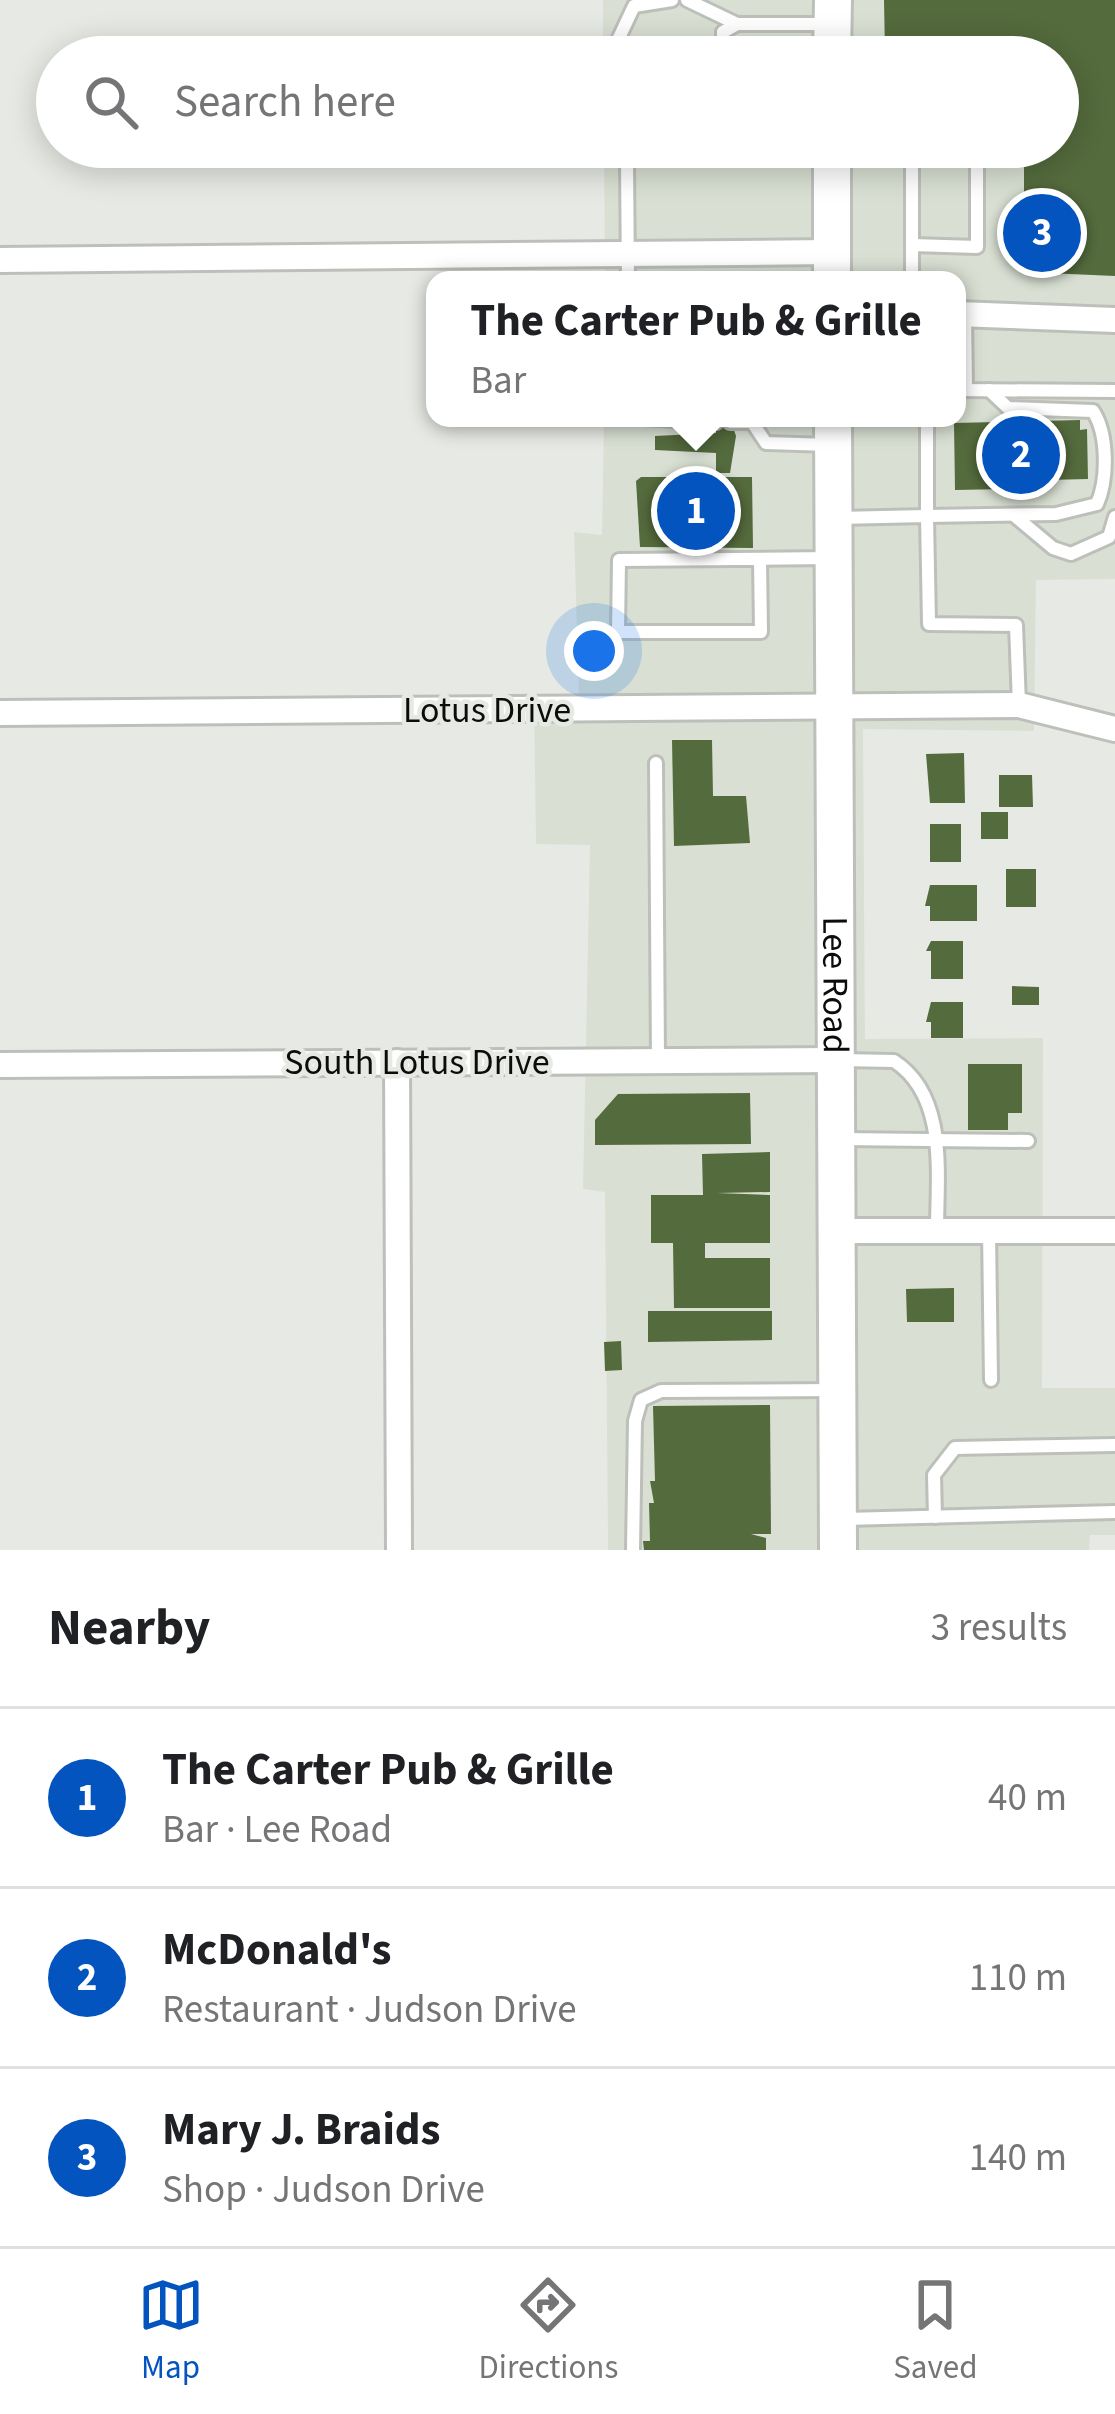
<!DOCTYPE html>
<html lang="en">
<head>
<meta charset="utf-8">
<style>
  :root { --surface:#fff; --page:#f6f6f6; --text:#202124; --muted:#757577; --line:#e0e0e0; --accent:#0354be }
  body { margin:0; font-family:"Source Sans 3",sans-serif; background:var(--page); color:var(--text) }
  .you { position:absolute; left:594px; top:651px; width:42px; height:42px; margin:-30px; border:9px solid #fff; border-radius:50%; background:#1a73e8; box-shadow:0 0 0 18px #1a73e833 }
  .badge { display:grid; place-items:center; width:78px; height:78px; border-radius:50%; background:var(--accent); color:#fff; font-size:39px; font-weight:700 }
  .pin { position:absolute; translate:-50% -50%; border:6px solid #fff; box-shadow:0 3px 12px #0006 }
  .popup { position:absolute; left:426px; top:271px; width:540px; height:156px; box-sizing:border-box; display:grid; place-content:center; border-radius:24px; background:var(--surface); filter:drop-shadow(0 3px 9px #0005); font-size:39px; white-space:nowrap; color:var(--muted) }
  .popup b { font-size:45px; color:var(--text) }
  .popup::after { content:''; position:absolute; left:50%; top:100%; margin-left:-24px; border:24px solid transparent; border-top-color:var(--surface) }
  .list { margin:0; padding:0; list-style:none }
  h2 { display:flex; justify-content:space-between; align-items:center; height:156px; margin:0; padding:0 48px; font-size:51px }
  h2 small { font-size:39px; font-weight:400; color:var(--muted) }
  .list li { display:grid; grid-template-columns:78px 1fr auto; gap:36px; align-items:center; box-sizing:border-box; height:180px; padding:0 48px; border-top:3px solid var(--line) }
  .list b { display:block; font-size:45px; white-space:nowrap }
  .list p { margin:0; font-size:39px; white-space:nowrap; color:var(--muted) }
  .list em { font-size:39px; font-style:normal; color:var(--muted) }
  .icon { flex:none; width:66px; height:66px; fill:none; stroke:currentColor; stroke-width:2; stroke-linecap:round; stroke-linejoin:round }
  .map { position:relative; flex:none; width:1115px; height:1550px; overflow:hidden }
  .search { position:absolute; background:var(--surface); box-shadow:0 6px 30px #0003; left:36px; right:36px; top:36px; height:132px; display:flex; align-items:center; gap:30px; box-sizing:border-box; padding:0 42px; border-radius:66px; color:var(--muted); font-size:45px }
  .sheet { height:696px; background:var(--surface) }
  nav { display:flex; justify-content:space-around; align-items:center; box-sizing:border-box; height:168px; border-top:3px solid var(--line); background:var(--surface); font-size:33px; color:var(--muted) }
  nav a { display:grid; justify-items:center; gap:6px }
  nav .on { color:var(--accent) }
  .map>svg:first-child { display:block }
  .built { fill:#d9e0d3 }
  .building { fill:#546b3d }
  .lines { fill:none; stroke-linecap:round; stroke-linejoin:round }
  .lane-casing { stroke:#bdc0ba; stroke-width:18 }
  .street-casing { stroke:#bdc0ba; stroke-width:30 }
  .secondary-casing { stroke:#bdc0ba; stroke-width:42 }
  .lane { stroke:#fff; stroke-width:12 }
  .street { stroke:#fff; stroke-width:24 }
  .secondary { stroke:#fff; stroke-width:36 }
  .labels { text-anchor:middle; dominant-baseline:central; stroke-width:9; stroke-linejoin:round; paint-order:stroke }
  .street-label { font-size:36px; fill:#0c0d0b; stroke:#e7eae4 }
</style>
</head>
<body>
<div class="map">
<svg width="1115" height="1550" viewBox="0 0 1115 1550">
  <rect width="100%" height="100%" fill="#e7eae4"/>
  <polygon class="built" points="603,0 1115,0 1115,579 1036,580 1034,731 863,729 865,1039 1043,1038 1042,1388 1115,1388 1115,1535 1090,1535 1089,1550 608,1550 605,1192 583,1189 590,845 536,844 534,696 579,696 574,532 602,535 604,418 957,418 957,280 605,280 604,147 1058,147 1058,57 603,57"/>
  <g class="building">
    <polygon points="884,0 1115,0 1115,276 1024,272 1024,147 1058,147 1058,57 987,57 987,49 911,47 911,54 885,53"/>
    <polygon points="650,45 687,46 687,57 649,57"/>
    <polygon points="716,418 730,418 736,436 730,473 716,473 716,453 655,450 655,436 716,433"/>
    <polygon points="1080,420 1080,430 1087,429 1088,479 1007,481 1007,489 955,490 954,423"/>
    <polygon points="641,477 752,477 753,548 640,547 636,481"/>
    <polygon points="672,740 712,740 713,796 746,796 750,843 674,846"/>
    <polygon points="964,753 965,803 930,803 926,754"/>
    <polygon points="999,775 1032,775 1033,807 999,807"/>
    <rect x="981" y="812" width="27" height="27"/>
    <rect x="930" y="824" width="31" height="38"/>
    <rect x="1006" y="869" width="30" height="38"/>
    <polygon points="930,885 977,885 977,921 930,921 930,906 925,906"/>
    <polygon points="931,941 963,941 963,979 931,979 931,951 926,951"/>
    <polygon points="1012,986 1039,987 1039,1005 1012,1005"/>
    <polygon points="931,1002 963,1002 963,1038 931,1038 931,1022 926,1022"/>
    <polygon points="968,1064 1022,1064 1022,1113 1008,1113 1008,1130 968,1130"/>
    <polygon points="750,1093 751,1144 595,1145 595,1120 618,1094"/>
    <polygon points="770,1152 770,1192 717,1193 770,1195 770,1243 705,1243 705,1258 770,1258 770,1308 674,1308 673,1243 651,1243 651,1195 703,1195 702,1154"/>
    <polygon points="954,1288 954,1322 907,1322 906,1289"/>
    <polygon points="648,1311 772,1311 772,1340 648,1342"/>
    <polygon points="621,1341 622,1370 605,1371 604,1342"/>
    <polygon points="770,1405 771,1534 751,1534 766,1538 766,1550 644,1550 643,1541 650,1541 649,1503 654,1503 650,1481 655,1481 653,1406"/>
  </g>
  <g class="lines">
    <defs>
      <g id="lane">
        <polyline points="687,0 737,24"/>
        <polyline points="619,57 618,40 634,6 672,0"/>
        <polyline points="723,57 723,32 737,24 831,24"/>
        <polyline points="912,147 912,280"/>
        <polyline points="912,245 977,247 977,147"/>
        <polyline points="628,280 627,161 636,151 720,147"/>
        <polyline points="965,315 966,390"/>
        <polyline points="957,390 1115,391"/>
        <polyline points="642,418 716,422"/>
        <path d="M927,418V516L1056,514L1097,504C1108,479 1108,434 1093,411L1008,408L989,390"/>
        <polyline points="730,422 752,422 766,443 830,445"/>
        <polyline points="1016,517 1053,548 1071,554 1109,537 1115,517"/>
        <polyline points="838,518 927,516 929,624 1016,625 1019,705"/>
        <polyline points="760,559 761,632 618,632 619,560 832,558"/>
        <polyline points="656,763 658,1061"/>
        <path d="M841,1060L894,1061C948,1096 937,1175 937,1231"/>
        <polyline points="841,1139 1028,1141"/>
        <polyline points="989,1231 991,1380"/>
        <polyline points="935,1517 934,1475 955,1448 1115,1445"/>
        <polyline points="845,1519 1115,1512"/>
        <polyline points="633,1550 635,1421 641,1400 661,1391 834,1390"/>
      </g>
      <g id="street">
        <polyline points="0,260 831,252"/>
        <polyline points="957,314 1115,320"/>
        <polyline points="0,713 1019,705 1115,729"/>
        <polyline points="397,1062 399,1550"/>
        <polyline points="0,1065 834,1060"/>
        <polyline points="834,1231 1115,1231"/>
      </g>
      <g id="secondary">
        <polyline points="832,57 833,0"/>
        <polyline points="832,147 832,280"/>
        <path id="s1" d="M833,418L838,1550"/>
      </g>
    </defs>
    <use href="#lane" class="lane-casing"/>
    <use href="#street" class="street-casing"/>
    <use href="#secondary" class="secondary-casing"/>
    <use href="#lane" class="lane"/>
    <use href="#street" class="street"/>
    <use href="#secondary" class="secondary"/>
  </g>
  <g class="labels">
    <g class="street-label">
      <text x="487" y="710">Lotus Drive</text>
      <text stroke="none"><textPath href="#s1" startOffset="567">Lee Road</textPath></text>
      <text x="417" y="1062">South Lotus Drive</text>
    </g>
  </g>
</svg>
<div class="you"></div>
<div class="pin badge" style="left:696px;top:511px">1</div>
<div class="popup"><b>The Carter Pub &amp; Grille</b>Bar</div>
<div class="pin badge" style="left:1021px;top:455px">2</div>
<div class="pin badge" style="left:1042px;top:233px">3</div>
<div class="search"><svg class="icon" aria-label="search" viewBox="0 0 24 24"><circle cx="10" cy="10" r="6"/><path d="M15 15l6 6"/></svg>Search here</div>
</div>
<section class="sheet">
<h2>Nearby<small>3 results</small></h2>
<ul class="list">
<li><span class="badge">1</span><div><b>The Carter Pub &amp; Grille</b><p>Bar · Lee Road</p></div><em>40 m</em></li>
<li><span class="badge">2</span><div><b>McDonald's</b><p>Restaurant · Judson Drive</p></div><em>110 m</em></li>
<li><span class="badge">3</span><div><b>Mary J. Braids</b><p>Shop · Judson Drive</p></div><em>140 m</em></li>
</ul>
</section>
<nav>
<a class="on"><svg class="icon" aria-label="map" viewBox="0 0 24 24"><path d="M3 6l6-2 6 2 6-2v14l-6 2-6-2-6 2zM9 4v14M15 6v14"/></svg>Map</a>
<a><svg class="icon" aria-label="directions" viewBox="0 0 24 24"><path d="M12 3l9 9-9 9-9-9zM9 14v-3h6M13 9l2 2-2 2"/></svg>Directions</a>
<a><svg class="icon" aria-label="saved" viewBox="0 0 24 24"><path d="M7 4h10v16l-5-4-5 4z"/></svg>Saved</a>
</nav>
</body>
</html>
